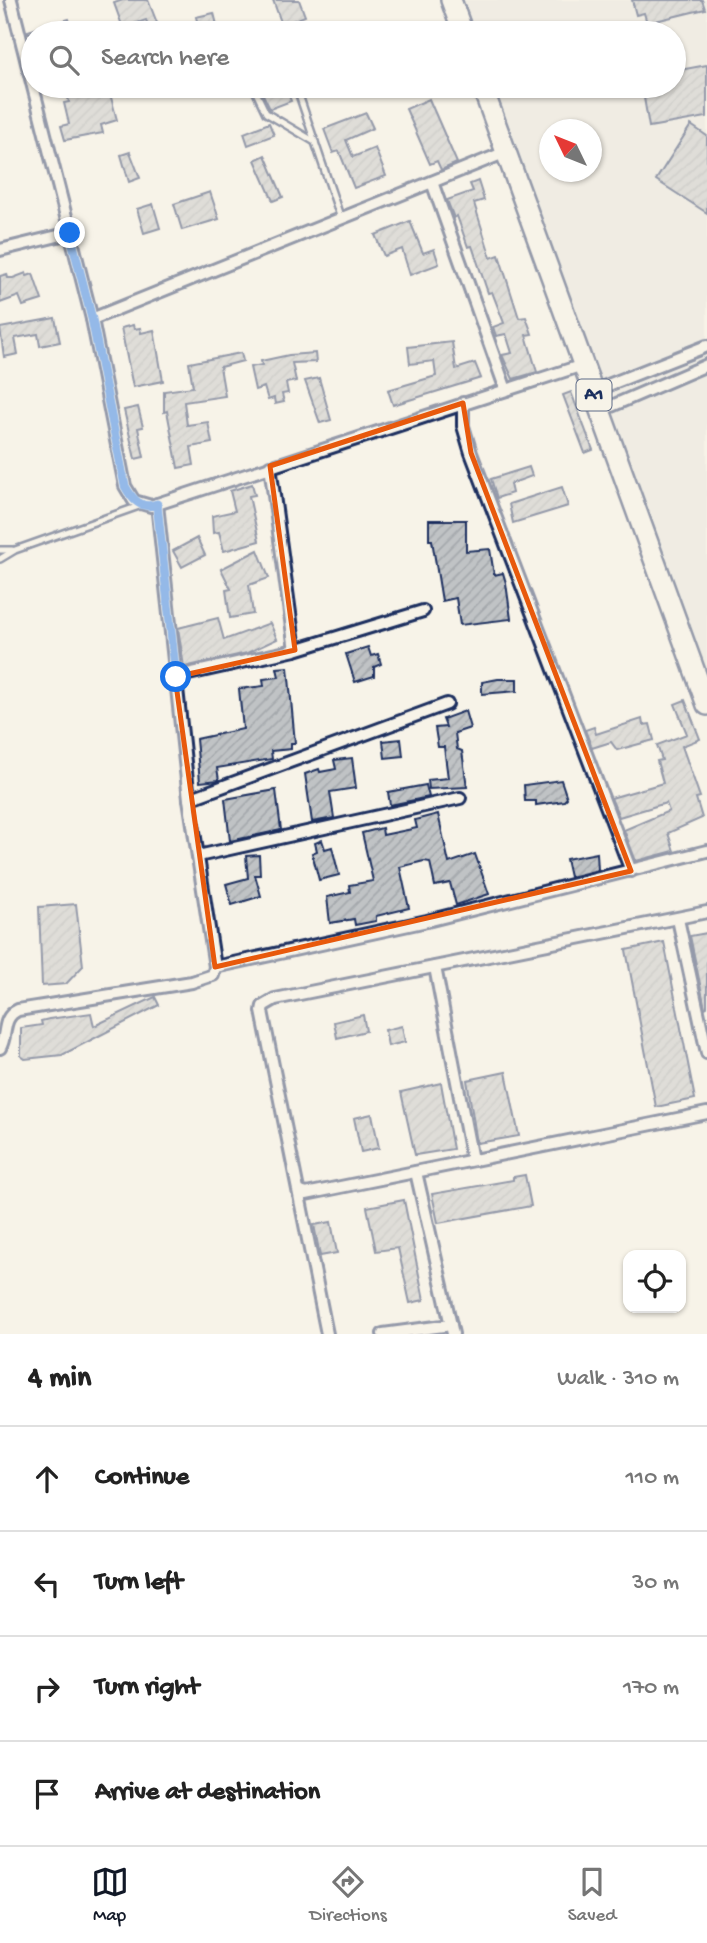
<!DOCTYPE html>
<html lang="en">
<head>
<meta charset="utf-8">
<style>
  :root { --surface:#fff; --page:#f6f6f6; --text:#222; --muted:#767676; --line:#e0e0e0; --accent:#111827 }
  body { margin:0; font-family:"Gochi Hand",sans-serif; background:var(--page); color:var(--text) }
  .controls { position:absolute; right:21px; bottom:21px; display:grid; overflow:hidden; border-radius:14px; box-shadow:0 2px 5px #0004 }
  .controls button { width:63px; height:63px; display:grid; place-items:center; padding:0; border:0; border-bottom:2px solid var(--line); background:var(--surface); color:var(--text); font:35px sans-serif }
  .compass { position:absolute; left:539px; top:119px; width:63px; height:63px; border-radius:50%; background:var(--surface); box-shadow:0 2px 5px #0004; rotate:313deg }
  .stop { position:absolute; width:21px; height:21px; margin:-16px; border:5px solid #1a73e8; border-radius:50%; background:#fff }
  .stop.end { background:#1a73e8; border-color:#fff; box-shadow:0 2px 7px #0008 }
  .list { margin:0; padding:0; list-style:none }
  h2 { display:flex; justify-content:space-between; align-items:center; height:91px; margin:0; padding:0 28px; font-size:30px }
  h2 small { font-size:23px; font-weight:400; color:var(--muted) }
  .list li { display:grid; grid-template-columns:46px 1fr auto; gap:21px; align-items:center; box-sizing:border-box; height:105px; padding:0 28px; border-top:2px solid var(--line) }
  .list b { display:block; font-size:26px; white-space:nowrap }
  .list em { font-size:23px; font-style:normal; color:var(--muted) }
  .icon { flex:none; width:38px; height:38px; fill:none; stroke:currentColor; stroke-width:2; stroke-linecap:round; stroke-linejoin:round }
  .map { position:relative; flex:none; width:707px; height:1334px; overflow:hidden }
  .search { position:absolute; background:var(--surface); box-shadow:0 2px 5px #0004; left:21px; right:21px; top:21px; height:77px; display:flex; align-items:center; gap:18px; box-sizing:border-box; padding:0 24px; border-radius:38px; color:var(--muted); font-size:26px }
  .sheet { height:511px; background:var(--surface) }
  nav { display:flex; justify-content:space-around; align-items:center; box-sizing:border-box; height:98px; border-top:2px solid var(--line); background:var(--surface); font-size:19px; color:var(--muted) }
  nav a { display:grid; justify-items:center; gap:4px }
  nav .on { color:var(--accent) }
  .map>svg:first-child { display:block }
  .built { fill:#e6e5de; fill-rule:evenodd }
  .building { fill:url(#building-hatch); stroke:#1b2f5e; stroke-width:2 }
  .lines { fill:none; stroke-linecap:round; stroke-linejoin:round }
  .service-casing { stroke:#1b2f5e; stroke-width:10 }
  .minor-casing { stroke:#1b2f5e; stroke-width:16 }
  .trunk-casing { stroke:#1b2f5e; stroke-width:24 }
  .service { stroke:#f7f3e8; stroke-width:5 }
  .minor { stroke:#f7f3e8; stroke-width:10 }
  .trunk { stroke:#f7f3e8; stroke-width:19 }
  .route { stroke:#1a73e8; stroke-width:9 }
  .marked { fill:none; stroke:#e8590c; stroke-width:5; stroke-linejoin:round }
  .labels { text-anchor:middle; dominant-baseline:central; stroke-width:5; stroke-linejoin:round; paint-order:stroke }
  .shield { fill:#f7f3e8; stroke:#5d6a87; stroke-width:2 }
  .shield-label { font-size:19px; font-weight:bold; fill:#1b2f5e }
</style>
</head>
<body>
<div class="map">
<svg width="707" height="1334" viewBox="0 0 707 1334">
  <defs>
    <pattern id="building-hatch" width="6" height="6" patternUnits="userSpaceOnUse" patternTransform="scale(1.75)"><rect width="6" height="6" fill="#c0c3c5"/><path d="M-1 1l2-2M0 6l6-6M5 7l2-2" fill="none" stroke="#a4a8ac"/></pattern>
  </defs>
  <rect width="100%" height="100%" fill="#f7f3e8"/>
  <filter id="ink" filterUnits="userSpaceOnUse"><feTurbulence type="fractalNoise" baseFrequency=".0143" numOctaves="2"/><feDisplacementMap in="SourceGraphic" scale="14" xChannelSelector="R" yChannelSelector="G"/><feConvolveMatrix kernelMatrix="1 2 1 2 8 2 1 2 1" color-interpolation-filters="sRGB"/></filter>
  <g filter="url(#ink)">
    <path class="built" d="M461,0H707V683L492,86H674V33H473ZM550,130H592V172H550Z"/>
    <g class="building">
      <polygon points="123,0 148,0 161,33 151,33 146,20 123,28 114,3"/>
      <polygon points="273,0 299,0 305,16 282,25"/>
      <polygon points="632,0 702,0 705,9 647,23 644,13 636,15"/>
      <polygon points="214,13 219,33 200,33 196,17"/>
      <polygon points="69,19 73,33 28,33 28,31"/>
      <polygon points="707,65 707,117 649,127 642,86 674,86 674,71"/>
      <polygon points="65,86 108,86 117,120 101,125 103,133 65,140 61,126 69,124 64,103 69,102"/>
      <polygon points="259,86 285,86 291,101 270,109"/>
      <polygon points="429,99 457,163 441,170 437,161 430,164 406,109"/>
      <polygon points="366,113 373,128 346,140 353,157 375,148 386,176 354,188 339,151 333,153 324,129"/>
      <polygon points="269,123 274,135 248,145 244,133"/>
      <polygon points="691,125 707,136 707,213 656,180"/>
      <polygon points="130,152 140,178 129,182 121,155"/>
      <polygon points="265,155 283,197 273,201 255,160"/>
      <polygon points="478,181 484,200 474,203 491,258 499,255 519,318 526,317 532,334 526,335 537,372 513,379 502,355 512,353 506,334 496,336 493,327 504,323 492,292 488,293 472,246 468,247 457,216 454,218 447,200 473,191 470,184"/>
      <polygon points="210,192 219,219 182,230 174,204"/>
      <polygon points="153,204 160,228 144,233 137,209"/>
      <polygon points="410,221 423,253 434,249 439,264 410,275 402,249 384,256 375,235"/>
      <polygon points="26,273 27,276 33,274 42,300 23,306 19,296 0,303 0,276 7,274 8,278 13,278"/>
      <polygon points="55,318 60,342 40,346 38,334 15,338 18,354 4,357 0,328"/>
      <polygon points="133,325 134,329 140,328 141,333 154,330 163,381 133,387 121,328"/>
      <polygon points="452,342 456,369 475,363 481,378 393,405 388,390 436,376 434,361 410,364 408,347"/>
      <polygon points="241,353 243,361 220,367 225,396 184,402 187,425 208,422 212,443 191,447 194,465 178,468 167,411 164,412 164,391 193,387 189,363"/>
      <polygon points="315,353 316,362 292,363 296,381 286,383 288,393 282,394 284,402 275,404 274,398 268,400 264,387 255,390 250,367 262,365 261,361 289,355"/>
      <polygon points="319,378 331,420 320,423 305,381"/>
      <polygon points="571,392 593,450 585,453 563,395"/>
      <polygon points="138,407 143,427 138,428 144,457 135,459 124,410"/>
      <polygon points="529,467 532,476 510,484 512,493 497,498 491,479"/>
      <polygon points="252,484 255,495 249,496 259,541 224,551 219,532 213,533 212,516 235,511 230,491"/>
      <polygon points="562,487 568,506 513,523 509,504"/>
      <polygon points="429,520 466,520 466,551 490,549 494,575 503,573 506,583 511,619 460,625 456,598 442,601 432,540 429,540"/>
      <polygon points="197,538 205,555 182,567 173,551"/>
      <polygon points="258,550 269,578 249,585 253,614 230,618 226,590 231,589 221,569"/>
      <polygon points="218,618 224,640 270,623 277,639 247,653 184,667 178,628"/>
      <polygon points="368,647 371,656 378,654 381,664 374,667 374,676 355,682 346,654"/>
      <polygon points="288,667 295,743 291,743 291,749 271,751 272,759 217,768 219,780 200,782 196,739 243,729 239,689 264,686 263,679 279,677 277,668"/>
      <polygon points="498,679 517,679 517,691 482,694 482,682"/>
      <polygon points="685,700 700,739 682,746 700,797 696,798 702,818 668,833 674,851 636,861 624,830 669,811 666,803 619,817 611,798 663,783 657,761 662,760 657,745 687,734 675,704"/>
      <polygon points="465,711 470,728 455,733 457,749 462,751 467,787 429,789 428,780 448,778 444,747 438,747 435,728 446,727 443,719"/>
      <polygon points="642,719 643,725 650,724 654,740 617,750 611,742 592,748 585,730 594,727 596,734"/>
      <polygon points="401,739 403,756 385,758 383,741"/>
      <polygon points="352,758 356,788 330,792 334,818 312,822 305,774 319,769 320,772 336,769 334,760"/>
      <polygon points="561,780 567,798 564,801 536,805 536,801 525,801 524,785"/>
      <polygon points="426,785 429,797 390,805 388,792"/>
      <polygon points="276,790 281,830 230,841 225,799"/>
      <polygon points="438,814 449,863 475,854 489,894 456,905 450,883 435,886 430,862 424,861 400,867 409,908 376,916 376,921 355,925 354,919 330,923 327,897 350,892 349,885 373,881 362,833 382,828 383,835 417,828 415,820"/>
      <polygon points="322,840 325,849 332,847 339,875 319,880 312,853 317,851 315,843"/>
      <polygon points="597,853 598,870 570,877 566,859"/>
      <polygon points="259,855 260,875 255,875 261,896 232,905 226,884 248,878 246,856"/>
      <polygon points="76,904 83,966 66,984 42,986 39,907"/>
      <polygon points="707,933 707,1007 705,1008 690,936"/>
      <polygon points="664,942 695,1099 656,1107 626,950"/>
      <polygon points="155,997 159,1005 62,1055 25,1059 21,1056 21,1028 42,1025 41,1021 49,1019 91,1013 94,1026"/>
      <polygon points="363,1015 366,1031 337,1038 334,1022"/>
      <polygon points="402,1026 405,1042 388,1046 385,1030"/>
      <polygon points="506,1072 519,1136 477,1143 467,1080"/>
      <polygon points="441,1083 453,1149 415,1155 401,1092"/>
      <polygon points="372,1114 379,1148 361,1152 354,1118"/>
      <polygon points="525,1175 531,1206 438,1223 432,1194 513,1180 513,1177"/>
      <polygon points="404,1200 424,1300 410,1303 398,1248 376,1251 367,1207"/>
      <polygon points="331,1222 337,1253 320,1256 314,1225"/>
    </g>
    <g class="lines">
      <defs>
        <g id="service">
          <polyline points="253,86 266,113 315,142"/>
          <polyline points="296,86 341,219"/>
          <polyline points="0,550 12,550"/>
          <polyline points="0,559 15,550 142,505"/>
        </g>
        <g id="minor">
          <polyline points="11,0 92,319 125,486 134,501 151,506 583,365"/>
          <polyline points="432,182 506,390"/>
          <polyline points="0,250 70,233"/>
          <polyline points="92,319 506,152"/>
          <polyline points="593,391 707,346"/>
          <polyline points="463,403 463,426 471,453 631,871"/>
          <polyline points="600,411 707,365"/>
          <polyline points="270,466 295,650"/>
          <polyline points="175,677 295,650 423,611"/>
          <polyline points="189,799 447,704"/>
          <polyline points="198,856 460,798"/>
          <polyline points="678,919 707,1053"/>
          <polyline points="215,967 427,921 707,851"/>
          <polyline points="435,967 472,1160"/>
          <path d="M0,1048C8,1034 1,1018 18,1010L192,982L213,975L215,967L189,799L157,504"/>
          <polyline points="416,1172 453,1334"/>
          <polyline points="299,1191 306,1194 707,1113"/>
          <polyline points="327,1334 262,1011 263,1006 275,999 707,912"/>
          <polyline points="383,1334 451,1325"/>
        </g>
        <g id="trunk">
          <polyline points="451,0 463,33"/>
          <polyline points="482,86 707,705"/>
        </g>
      </defs>
      <use href="#service" class="service-casing"/>
      <use href="#minor" class="minor-casing"/>
      <use href="#trunk" class="trunk-casing"/>
      <use href="#service" class="service"/>
      <use href="#minor" class="minor"/>
      <use href="#trunk" class="trunk"/>
    </g>
  </g>
  <g class="lines" filter="url(#ink)">
    <path class="route" d="M70,233L92,319L125,486C132,499 141,510 157,504L176,677"/>
  </g>
  <path d="M0 0H707V1334H0ZM463,403L471,453L631,871L215,967L175,677L295,650L270,466Z" fill="#f7f3e8" fill-opacity=".55" fill-rule="evenodd"/>
  <path class="marked" d="M463,403L471,453L631,871L215,967L175,677L295,650L270,466Z"/>
  <g class="labels">
    <rect class="shield" x="576.5" y="379.5" width="35" height="31" rx="5"/>
    <g class="shield-label">
      <text x="594" y="395">A1</text>
    </g>
  </g>
</svg>
<div class="controls">
<button><svg class="icon" aria-label="locate" viewBox="0 0 24 24"><circle cx="12" cy="12" r="6"/><path d="M12 2v4M12 18v4M2 12h4M18 12h4"/></svg></button>
</div>
<svg class="compass" viewBox="-18 -18 36 36"><path d="M0-13l5 13h-10z" fill="#e53935"/><path d="M0 13l5-13h-10z" fill="#767676"/></svg>
<div class="stop" style="left:176px;top:677px"></div>
<div class="stop end" style="left:70px;top:233px"></div>
<div class="search"><svg class="icon" aria-label="search" viewBox="0 0 24 24"><circle cx="10" cy="10" r="6"/><path d="M15 15l6 6"/></svg>Search here</div>
</div>
<section class="sheet">
<h2>4 min<small>Walk · 310 m</small></h2>
<ul class="list">
<li><svg class="icon" aria-label="ahead" viewBox="0 0 24 24"><path d="M12 20V5M6 11l6-6 6 6"/></svg><div><b>Continue</b></div><em>110 m</em></li>
<li><svg class="icon" aria-label="left" viewBox="0 0 24 24"><path d="M17 20v-9H6M10 6l-5 5 5 5"/></svg><div><b>Turn left</b></div><em>30 m</em></li>
<li><svg class="icon" aria-label="right" viewBox="0 0 24 24"><path d="M7 20v-9h11M14 6l5 5-5 5"/></svg><div><b>Turn right</b></div><em>170 m</em></li>
<li><svg class="icon" aria-label="arrive" viewBox="0 0 24 24"><path d="M6 21V4h12l-3 4 3 4H6"/></svg><div><b>Arrive at destination</b></div></li>
</ul>
</section>
<nav>
<a class="on"><svg class="icon" aria-label="map" viewBox="0 0 24 24"><path d="M3 6l6-2 6 2 6-2v14l-6 2-6-2-6 2zM9 4v14M15 6v14"/></svg>Map</a>
<a><svg class="icon" aria-label="directions" viewBox="0 0 24 24"><path d="M12 3l9 9-9 9-9-9zM9 14v-3h6M13 9l2 2-2 2"/></svg>Directions</a>
<a><svg class="icon" aria-label="saved" viewBox="0 0 24 24"><path d="M7 4h10v16l-5-4-5 4z"/></svg>Saved</a>
</nav>
</body>
</html>
